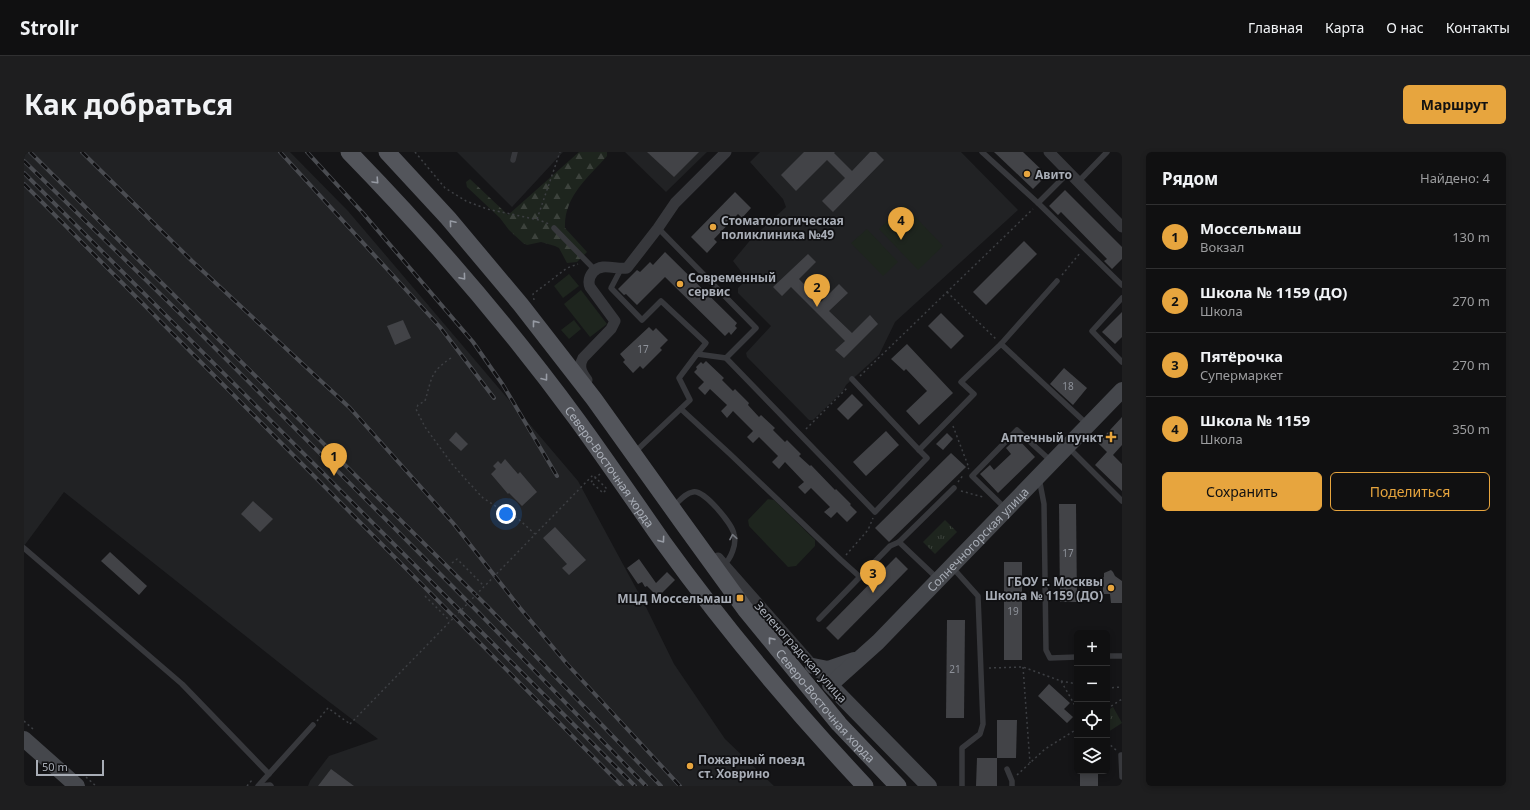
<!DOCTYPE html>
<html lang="ru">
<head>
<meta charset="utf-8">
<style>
  :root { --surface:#101011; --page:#1e1e1f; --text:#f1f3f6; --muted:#9c9d9f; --line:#303031; --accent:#e7a53e }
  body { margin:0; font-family:"Noto Sans",sans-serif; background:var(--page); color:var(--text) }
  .controls { position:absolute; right:12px; bottom:12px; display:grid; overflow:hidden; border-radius:6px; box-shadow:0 2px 6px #0003 }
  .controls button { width:36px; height:36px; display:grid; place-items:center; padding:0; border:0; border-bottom:1px solid var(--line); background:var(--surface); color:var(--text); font:20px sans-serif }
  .scale { position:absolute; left:12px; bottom:10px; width:68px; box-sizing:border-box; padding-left:4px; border:2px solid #a8adb6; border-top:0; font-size:11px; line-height:14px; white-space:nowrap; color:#a8adb6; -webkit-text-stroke:3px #101012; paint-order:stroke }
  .you { position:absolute; left:482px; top:362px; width:14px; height:14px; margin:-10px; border:3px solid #fff; border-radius:50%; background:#1a73e8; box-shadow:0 0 0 6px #1a73e833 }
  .badge { display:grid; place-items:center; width:26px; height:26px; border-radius:50%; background:var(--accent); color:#111; font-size:13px; font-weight:700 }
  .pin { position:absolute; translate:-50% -33px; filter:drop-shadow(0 1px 2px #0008) }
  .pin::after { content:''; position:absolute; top:21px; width:14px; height:12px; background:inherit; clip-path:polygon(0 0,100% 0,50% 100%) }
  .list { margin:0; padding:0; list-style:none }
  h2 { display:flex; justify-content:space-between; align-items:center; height:52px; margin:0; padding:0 16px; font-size:17px }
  h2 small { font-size:13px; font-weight:400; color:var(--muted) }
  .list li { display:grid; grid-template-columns:26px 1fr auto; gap:12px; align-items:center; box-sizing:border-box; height:64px; padding:0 16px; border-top:1px solid var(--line) }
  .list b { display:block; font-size:15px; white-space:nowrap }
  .list p { margin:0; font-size:13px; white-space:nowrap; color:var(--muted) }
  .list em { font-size:13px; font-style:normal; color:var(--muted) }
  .actions { display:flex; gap:8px; padding:12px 16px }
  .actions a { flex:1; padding:9px 0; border:1px solid var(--accent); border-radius:6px; text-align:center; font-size:14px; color:var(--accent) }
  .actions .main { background:var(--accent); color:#111 }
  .icon { flex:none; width:22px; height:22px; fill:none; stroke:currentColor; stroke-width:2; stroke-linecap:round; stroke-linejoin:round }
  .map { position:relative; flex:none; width:1098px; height:634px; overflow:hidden; border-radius:6px }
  header { display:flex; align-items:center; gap:24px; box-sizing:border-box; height:56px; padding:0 20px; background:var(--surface); border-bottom:1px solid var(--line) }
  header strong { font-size:19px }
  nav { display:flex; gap:22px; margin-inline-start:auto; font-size:14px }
  .intro { display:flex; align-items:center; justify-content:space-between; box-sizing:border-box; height:96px; padding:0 24px }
  h1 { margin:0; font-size:28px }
  .button { padding:10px 18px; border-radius:6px; background:var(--accent); color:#111; font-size:14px; font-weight:700 }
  main { display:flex; gap:24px; padding:0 24px }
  aside { flex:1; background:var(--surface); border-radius:6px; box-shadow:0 2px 6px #0003 }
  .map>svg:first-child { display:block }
  .built { fill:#212224 }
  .grass { fill:url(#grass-tufts) }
  .forest { fill:url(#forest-firs) }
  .pitch { fill:#1e251e }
  .building { fill:#424347 }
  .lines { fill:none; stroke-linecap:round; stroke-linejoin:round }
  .path { stroke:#3d3f43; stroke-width:1.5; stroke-dasharray:2 3; stroke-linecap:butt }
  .lane { stroke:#37383c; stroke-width:5.5 }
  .street { stroke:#37383c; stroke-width:11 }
  .secondary { stroke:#45474c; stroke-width:16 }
  .rail-casing { stroke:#4a4c51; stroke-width:4 }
  .rail { stroke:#101012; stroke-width:2.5; stroke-dasharray:8; stroke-linecap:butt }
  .path-bridge { stroke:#3d3f43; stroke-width:1.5; stroke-dasharray:2 3; stroke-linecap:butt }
  .primary-bridge { stroke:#53555b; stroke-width:17 }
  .oneway { stroke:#979ba4 }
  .oneway2 { stroke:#75787f }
  .poi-dot { fill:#e7a53e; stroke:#101012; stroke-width:1.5 }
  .labels { text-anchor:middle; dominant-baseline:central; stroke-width:3.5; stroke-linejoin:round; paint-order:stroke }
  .number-label { font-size:10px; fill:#8e929a }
  .poi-label { font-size:12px; font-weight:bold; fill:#a8adb6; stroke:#101012; text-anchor:start }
  .street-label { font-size:12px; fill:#a8adb6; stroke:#101012 }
</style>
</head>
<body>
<header>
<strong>Strollr</strong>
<nav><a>Главная</a><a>Карта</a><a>О нас</a><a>Контакты</a></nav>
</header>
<div class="intro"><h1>Как добраться</h1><a class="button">Маршрут</a></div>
<main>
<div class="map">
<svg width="1098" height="634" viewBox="0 0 1098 634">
  <defs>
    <pattern id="grass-tufts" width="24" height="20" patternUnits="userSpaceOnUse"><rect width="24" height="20" fill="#1e251e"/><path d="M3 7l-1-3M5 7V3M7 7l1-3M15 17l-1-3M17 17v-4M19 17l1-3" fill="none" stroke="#3c423c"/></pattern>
    <pattern id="forest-firs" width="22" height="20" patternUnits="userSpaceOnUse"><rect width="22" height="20" fill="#1e251e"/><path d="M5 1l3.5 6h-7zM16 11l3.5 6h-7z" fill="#3c423c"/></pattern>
  </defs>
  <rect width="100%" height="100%" fill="#151517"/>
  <g class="built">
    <polygon points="0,0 266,0 324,59 554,329 620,451 650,512 701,587 750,634 284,634 286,629 305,604 354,587 287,536 40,340 0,394"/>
    <polygon points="433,0 539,0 488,55"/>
    <polygon points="601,0 683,0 642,40"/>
    <polygon points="736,0 937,0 994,58 871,170 855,203 822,233 819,239 789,268 785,268 723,205 722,201 747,174 714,141 714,136 720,130 721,126 719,122 709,109 728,86 762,55 759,47 726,10"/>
  </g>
  <g class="grass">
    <polygon points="921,368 933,380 911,402 899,390"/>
    <polygon points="1089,555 1098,571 1084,580 1083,559"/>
  </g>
  <path class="forest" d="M555,0H583V4C564,26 540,44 541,76L563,100L553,110L543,111L535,96L531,94L517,90L503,93L499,91L485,78L476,66L443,35L442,30L446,27L484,63Z"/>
  <g class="pitch">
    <polygon points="880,53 919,94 894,118 855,77"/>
    <polygon points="843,77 874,110 859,124 827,91"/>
    <polygon points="545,122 555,134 539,146 530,134"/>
    <polygon points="557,138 583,172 566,185 540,152"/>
    <polygon points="550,168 557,177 545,187 537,178"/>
    <polygon points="744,347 750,348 791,388 791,394 772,414 764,415 725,374 724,368"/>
  </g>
  <g class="building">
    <polygon points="623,0 675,0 650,25"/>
    <polygon points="780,0 811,0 810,1 828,19 846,0 852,0 860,8 809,60 798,49 821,26 803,8 772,39 757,23"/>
    <polygon points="970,0 999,0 1023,23 1009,37"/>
    <polygon points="1041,38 1098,95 1098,107 1088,117 1080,109 1083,107 1037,60 1034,63 1025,54"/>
    <polygon points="711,40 727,56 718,66 714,62 690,87 693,90 683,101 667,85"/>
    <polygon points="1000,89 1013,102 962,153 949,140"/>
    <polygon points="641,100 713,171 711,174 713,176 707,183 705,180 701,184 641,125 613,153 602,142 600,143 594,137 613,118 616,120 626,110 629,113"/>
    <polygon points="784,102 792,110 775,127 797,150 815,132 824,141 805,159 828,181 846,163 854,172 820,206 811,198 821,189 767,135 758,144 749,135"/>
    <polygon points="1098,160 1098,185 1091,192 1078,180"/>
    <polygon points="917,161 940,184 927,197 904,174"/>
    <polygon points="379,168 387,186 371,193 363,174"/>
    <polygon points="625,175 629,179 632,176 644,188 636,196 638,198 619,217 616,214 609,221 599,210 601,208 596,202"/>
    <polygon points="883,192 929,241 895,273 882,259 903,239 882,217 880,219 867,207"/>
    <polygon points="682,209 700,226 698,228 709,239 711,237 725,251 724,253 735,265 737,263 751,276 749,278 761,290 763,288 777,302 775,304 786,314 787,313 811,338 812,337 827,352 826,353 833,360 823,370 813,360 807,366 800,360 806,355 787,336 781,342 774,335 780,330 761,310 755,317 748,310 754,304 735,285 729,291 723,285 729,279 709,259 703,266 697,259 703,253 686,237 681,243 674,236 680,230 670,220 673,217 672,215 677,210 679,212"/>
    <polygon points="1040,216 1063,236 1049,253 1026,232"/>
    <polygon points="828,242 839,253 824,268 813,257"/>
    <polygon points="1098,265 1098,293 1089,303 1098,312 1098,339 1071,313 1083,300 1074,291"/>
    <polygon points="862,279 875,293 842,324 829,310"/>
    <polygon points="432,280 444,292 437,299 425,288"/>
    <polygon points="923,281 929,287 919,298 912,292"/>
    <polygon points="993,286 1011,305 974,341 956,322 966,313 970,318 987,302 982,296"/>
    <polygon points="927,301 942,315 865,390 851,376"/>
    <polygon points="481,307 494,322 496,320 513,340 498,354 485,341 484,342 467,322 472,317 469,314 474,309 477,312"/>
    <polygon points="229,349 249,367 236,380 217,362"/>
    <polygon points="1035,352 1052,352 1053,450 1036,450"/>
    <polygon points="531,375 562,408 545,423 538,416 543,412 519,386"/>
    <polygon points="86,400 123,434 115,443 77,409"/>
    <polygon points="872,405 884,417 814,488 802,476"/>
    <polygon points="615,407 632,431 643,420 651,428 634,445 623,434 621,435 618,430 614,432 603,416"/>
    <rect x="980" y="410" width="18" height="98"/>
    <polygon points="1087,418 1089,420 1091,424 1098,429 1098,451 1087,451 1086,442 1079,442 1079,434 1076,429 1080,425 1080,421"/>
    <polygon points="923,468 941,468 940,566 922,566"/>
    <polygon points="1025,532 1046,551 1040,557 1049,565 1043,571 1014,544"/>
    <polygon points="973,568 993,568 992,606 973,606"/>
    <polygon points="953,606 973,606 973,634 952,634"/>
    <polygon points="307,617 330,634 294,634"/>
    <rect x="1056" y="619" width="18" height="15"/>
  </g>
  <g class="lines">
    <g class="path">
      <polyline points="391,0 421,36 442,49 463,57 515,68 525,72"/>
      <polyline points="513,67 536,0"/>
      <polyline points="1038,123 1056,101"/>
      <polyline points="923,140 973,188"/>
      <polyline points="510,148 509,142 543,116 554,112"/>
      <path d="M427,206C406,220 408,226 401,249L394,253L392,257L401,275L428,312L446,332L459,346L473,355H481L511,382"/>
      <polyline points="836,224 1009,57"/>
      <polyline points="929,274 945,316 944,317"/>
      <polyline points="782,277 824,235"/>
      <polyline points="567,330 576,322"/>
      <polyline points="934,330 940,322"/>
      <polyline points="937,339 959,345"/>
      <polyline points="822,403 844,378 849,366"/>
      <polyline points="428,411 433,407 460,434"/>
      <polyline points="401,444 426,469"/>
      <polyline points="999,515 1006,611"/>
      <polyline points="965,516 999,515 1037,529 1053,557"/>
      <polyline points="1037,529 1053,532"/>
      <polyline points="1083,536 1098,535"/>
      <polyline points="1083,557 1098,547"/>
      <polyline points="0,569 9,577"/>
      <polyline points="293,569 304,556 326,572"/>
      <polyline points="1083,590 1092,598"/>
      <polyline points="993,623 1021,597 1053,577"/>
      <polyline points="62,625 72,634"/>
      <polyline points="223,634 228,628"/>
    </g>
    <g class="lane">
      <polyline points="958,0 1014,51 1098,133"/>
      <polyline points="489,8 491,0"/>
      <polyline points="1055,29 1083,0"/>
      <polyline points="1014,51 1045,20"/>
      <polyline points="530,76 571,118"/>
      <polyline points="634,76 732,176 702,206"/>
      <polyline points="597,117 587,136 618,168 637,149 682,191 673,202"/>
      <polyline points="1098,146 1068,179 1098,210"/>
      <polyline points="977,192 1033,129"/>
      <polyline points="828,227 895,298"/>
      <polyline points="657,257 706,302 817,408 836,425"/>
      <polyline points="1045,296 1098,349"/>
      <polyline points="613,298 666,248 655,226 673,202 702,206 851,360 903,306 895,298 950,242 937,230 977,192 1064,273"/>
      <polyline points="1015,326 1020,352 1022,498 1026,506 1053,505"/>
      <path d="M652,352C657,347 662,341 669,340C680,337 708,372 710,382C713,391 707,408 699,413"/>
      <polyline points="982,357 948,324 993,278 1027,309"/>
      <polyline points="875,390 914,427"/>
      <polyline points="0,396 158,532 245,622"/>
      <polyline points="928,415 954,444 959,572 956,582 938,596 938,634"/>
      <polyline points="795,467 866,394 875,390 930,336"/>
      <polyline points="1083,504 1098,504"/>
      <polyline points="1097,603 1098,625"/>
      <polyline points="983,617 988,629 988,634"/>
      <polyline points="234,634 289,573"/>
      <polyline points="235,634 246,633 247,634"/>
    </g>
    <g class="street">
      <polyline points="1025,0 1098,75"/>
      <path d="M563,228C558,221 554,215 559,206L587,177L591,169L566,135C564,130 565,125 569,120C578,110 592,118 603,116L634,76L651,51L702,0"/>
      <polyline points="694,406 806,533"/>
    </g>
    <g class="secondary">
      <polyline points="789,514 804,517 830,508"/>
      <polyline points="0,587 53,634"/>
      <path id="s1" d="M905,634L806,533L854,490L1098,238"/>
    </g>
    <defs>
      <g id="rail">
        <polyline points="6,0 463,454 637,634"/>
        <polyline points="58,0 168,109 326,256 429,371 496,456 543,512 656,634"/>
        <polyline points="256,0 416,175 470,246"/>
        <polyline points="283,0 338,60 449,190 479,233 533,324"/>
        <polyline points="0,9 171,176 455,461 622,634"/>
        <polyline points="0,21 611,634"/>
        <polyline points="0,32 598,634"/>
      </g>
    </defs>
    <use href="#rail" class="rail-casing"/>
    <use href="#rail" class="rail"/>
    <polyline class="path-bridge" points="326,572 569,323 583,337 579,341 567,330"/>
    <g class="primary-bridge">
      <path id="s2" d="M325,0C407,84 485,175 554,269C583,309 611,350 639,390C701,476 769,557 841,634"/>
      <path id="s3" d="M363,0L424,66L497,153L570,247L658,370L721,457L815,572L874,634"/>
    </g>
  </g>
  <defs><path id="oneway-chevron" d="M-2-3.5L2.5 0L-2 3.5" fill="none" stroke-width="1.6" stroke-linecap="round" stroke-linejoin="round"/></defs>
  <g class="oneway">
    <use href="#oneway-chevron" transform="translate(352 29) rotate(47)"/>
    <use href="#oneway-chevron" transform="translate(428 71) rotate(-130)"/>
    <use href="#oneway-chevron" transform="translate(439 125) rotate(50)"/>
    <use href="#oneway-chevron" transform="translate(511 171) rotate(-128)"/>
    <use href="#oneway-chevron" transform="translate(521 226) rotate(52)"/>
    <use href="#oneway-chevron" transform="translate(638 388) rotate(54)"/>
    <use href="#oneway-chevron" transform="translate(747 488) rotate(-129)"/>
  </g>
  <use class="oneway2" href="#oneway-chevron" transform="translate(709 385) rotate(-100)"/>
  <g class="poi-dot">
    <circle cx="1003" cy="22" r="4"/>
    <circle cx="689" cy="75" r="4"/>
    <circle cx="656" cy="132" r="4"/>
    <path d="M1085 279h4v4h4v4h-4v4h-4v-4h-4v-4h4z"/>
    <circle cx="1087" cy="436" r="4"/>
    <rect x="712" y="442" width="8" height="8" rx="2"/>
    <circle cx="666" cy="614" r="4"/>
  </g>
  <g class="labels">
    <g class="number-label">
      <text x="619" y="197">17</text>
      <text x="1044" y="234">18</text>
      <text x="1044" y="401">17</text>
      <text x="989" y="459">19</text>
      <text x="931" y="517">21</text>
    </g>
    <g class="poi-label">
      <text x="1011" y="22">Авито</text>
      <text x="697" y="68">Стоматологическая<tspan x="697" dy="14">поликлиника №49</tspan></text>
      <text x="664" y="125">Современный<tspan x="664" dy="14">сервис</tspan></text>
      <text x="1079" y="285" text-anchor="end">Аптечный пункт</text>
      <text x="1079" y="429" text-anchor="end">ГБОУ г. Москвы<tspan x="1079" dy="14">Школа № 1159 (ДО)</tspan></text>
      <text x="708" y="446" text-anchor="end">МЦД Моссельмаш</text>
      <text x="674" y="607">Пожарный поезд<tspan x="674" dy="14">ст. Ховрино</tspan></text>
    </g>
    <g class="street-label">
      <text stroke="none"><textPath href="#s2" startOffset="409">Северо-Восточная хорда</textPath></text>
      <text stroke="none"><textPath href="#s1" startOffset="349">Солнечногорская улица</textPath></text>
      <text transform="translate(777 500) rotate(48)">Зеленоградская улица</text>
      <text stroke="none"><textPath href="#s3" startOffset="707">Северо-Восточная хорда</textPath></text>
    </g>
  </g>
</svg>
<div class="controls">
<button>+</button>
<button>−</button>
<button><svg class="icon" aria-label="locate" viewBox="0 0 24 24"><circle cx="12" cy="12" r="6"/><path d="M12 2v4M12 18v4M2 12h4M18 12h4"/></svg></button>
<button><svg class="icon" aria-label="layers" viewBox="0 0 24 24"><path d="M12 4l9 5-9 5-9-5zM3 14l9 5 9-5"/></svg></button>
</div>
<div class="scale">50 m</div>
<div class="you"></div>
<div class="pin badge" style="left:310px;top:324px">1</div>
<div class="pin badge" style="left:793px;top:155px">2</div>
<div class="pin badge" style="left:849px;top:441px">3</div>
<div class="pin badge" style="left:877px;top:88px">4</div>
</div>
<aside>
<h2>Рядом<small>Найдено: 4</small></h2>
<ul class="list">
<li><span class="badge">1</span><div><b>Моссельмаш</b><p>Вокзал</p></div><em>130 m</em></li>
<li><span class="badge">2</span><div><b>Школа № 1159 (ДО)</b><p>Школа</p></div><em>270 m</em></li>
<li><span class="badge">3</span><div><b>Пятёрочка</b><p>Супермаркет</p></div><em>270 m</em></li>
<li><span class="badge">4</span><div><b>Школа № 1159</b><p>Школа</p></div><em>350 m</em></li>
</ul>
<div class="actions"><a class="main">Сохранить</a><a>Поделиться</a></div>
</aside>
</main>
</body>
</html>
